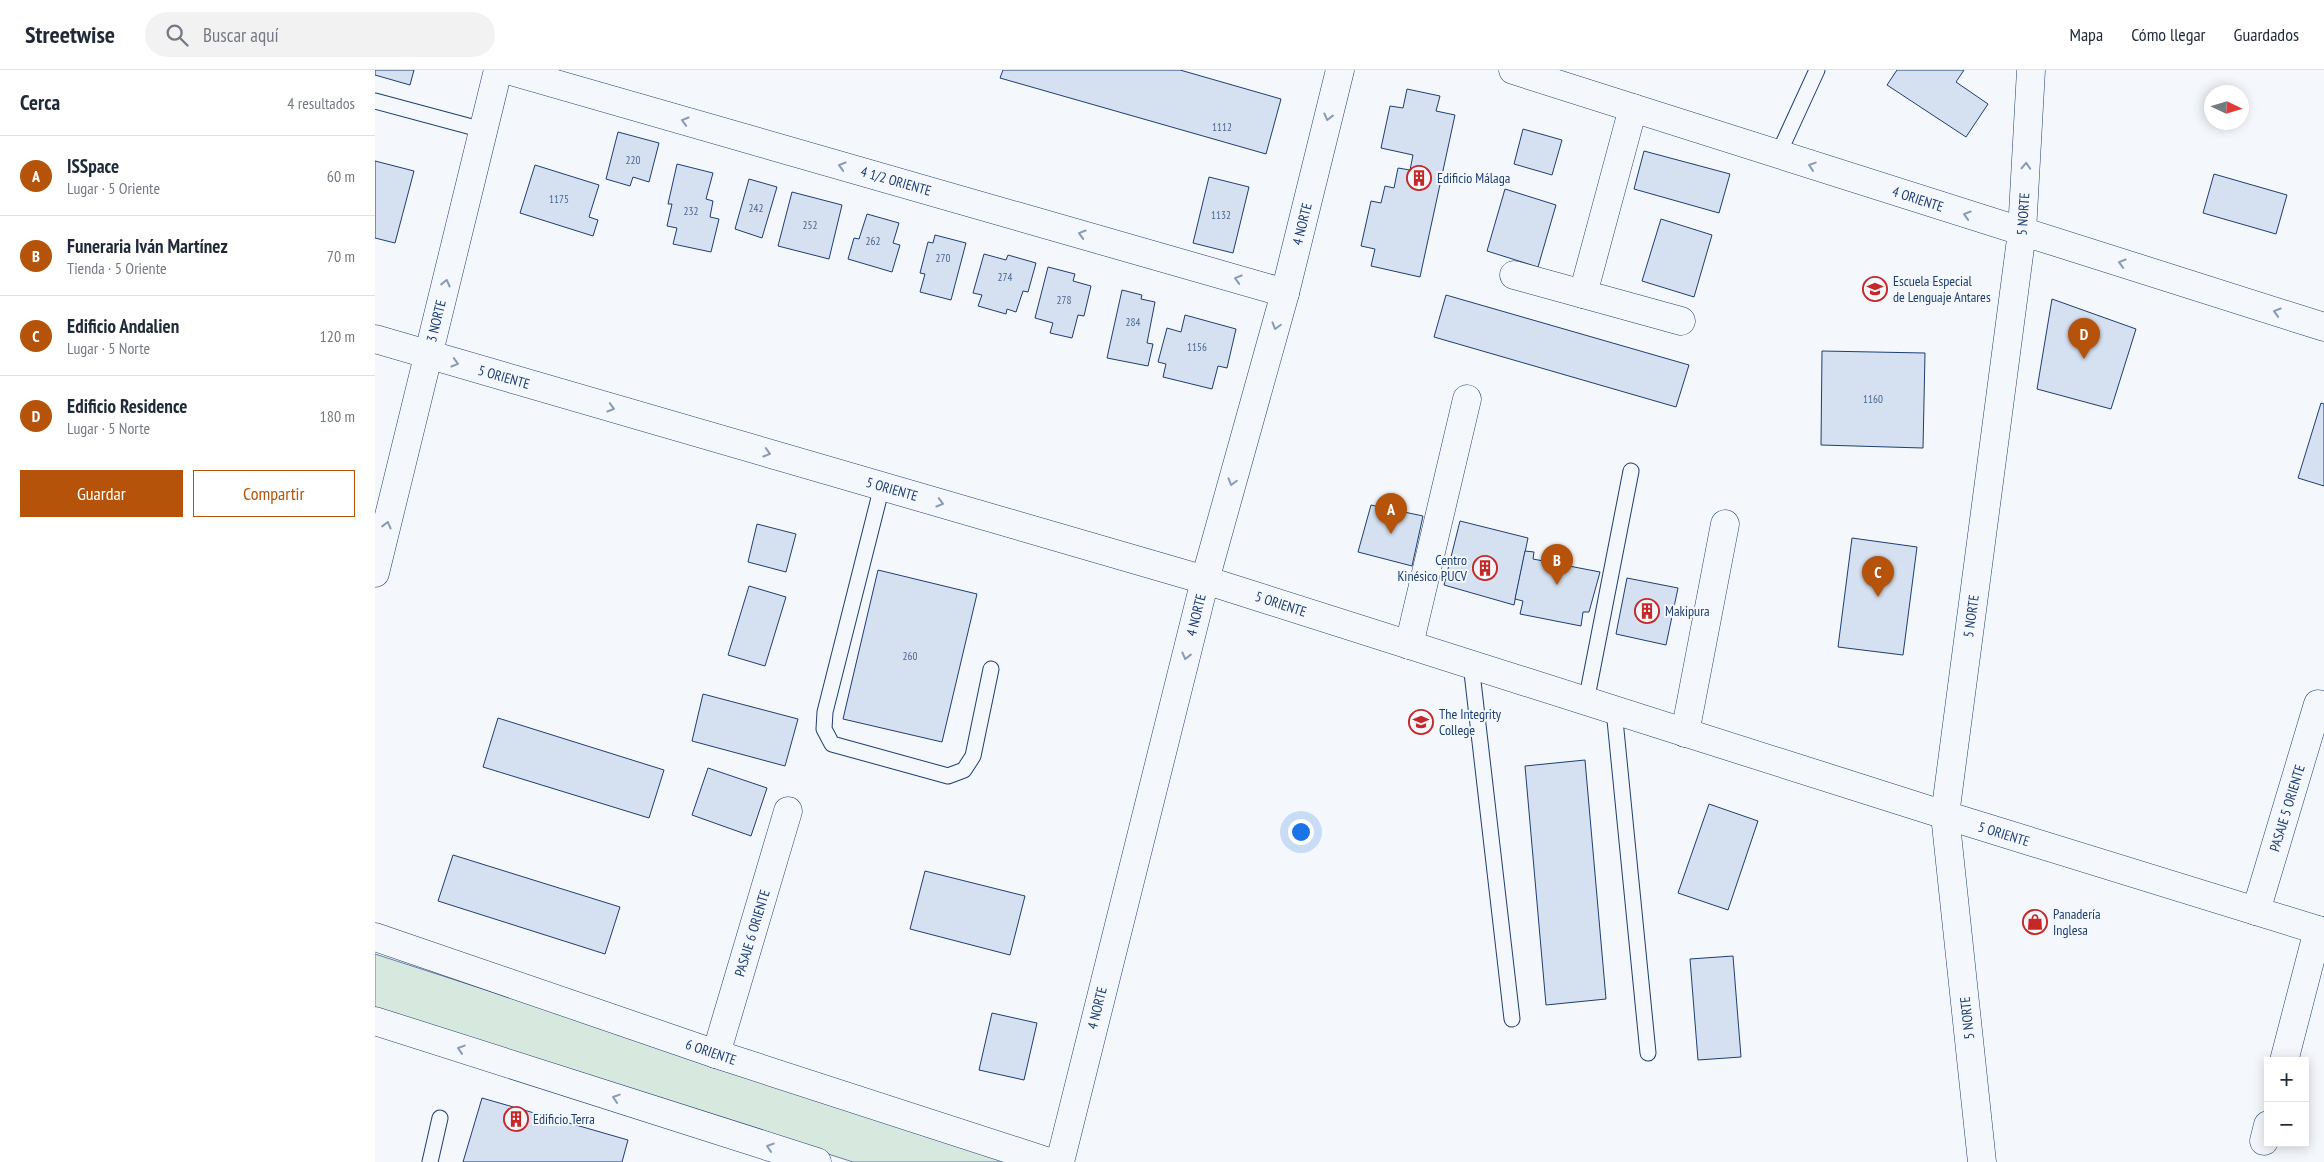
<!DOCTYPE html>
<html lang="es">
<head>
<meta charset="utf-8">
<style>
  :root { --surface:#fff; --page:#f2f2f3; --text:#1f2937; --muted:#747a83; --line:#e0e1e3; --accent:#b45309 }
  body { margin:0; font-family:"PT Sans Narrow",sans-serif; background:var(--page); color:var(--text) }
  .controls { position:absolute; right:15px; bottom:15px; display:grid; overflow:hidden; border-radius:0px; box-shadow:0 2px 12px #0003 }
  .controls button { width:45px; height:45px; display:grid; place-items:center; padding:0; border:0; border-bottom:1px solid var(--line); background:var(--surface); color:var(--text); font:25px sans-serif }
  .compass { position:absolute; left:1829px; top:15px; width:45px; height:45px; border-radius:50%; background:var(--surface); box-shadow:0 2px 12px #0003; rotate:94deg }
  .you { position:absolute; left:925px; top:761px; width:18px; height:18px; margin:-12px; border:4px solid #fff; border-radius:50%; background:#1a73e8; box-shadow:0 0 0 8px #1a73e833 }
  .badge { display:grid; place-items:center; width:32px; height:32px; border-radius:50%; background:var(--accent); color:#fff; font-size:16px; font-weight:700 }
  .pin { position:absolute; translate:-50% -41px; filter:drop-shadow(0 1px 2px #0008) }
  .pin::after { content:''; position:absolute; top:26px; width:18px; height:15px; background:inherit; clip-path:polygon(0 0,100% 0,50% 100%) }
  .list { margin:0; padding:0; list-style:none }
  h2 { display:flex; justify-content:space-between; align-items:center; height:65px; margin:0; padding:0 20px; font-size:21px }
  h2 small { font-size:16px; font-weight:400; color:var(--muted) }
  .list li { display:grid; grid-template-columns:32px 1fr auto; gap:15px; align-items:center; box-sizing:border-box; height:80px; padding:0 20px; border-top:1px solid var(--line) }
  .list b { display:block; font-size:19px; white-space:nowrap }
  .list p { margin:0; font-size:16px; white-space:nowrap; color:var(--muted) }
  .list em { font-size:16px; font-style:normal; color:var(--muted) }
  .actions { display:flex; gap:10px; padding:15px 20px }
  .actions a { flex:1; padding:11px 0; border:1px solid var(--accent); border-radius:0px; text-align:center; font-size:18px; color:var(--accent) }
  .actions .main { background:var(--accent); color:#fff }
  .icon { flex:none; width:28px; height:28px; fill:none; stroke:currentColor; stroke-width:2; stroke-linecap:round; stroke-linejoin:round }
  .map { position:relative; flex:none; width:1949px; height:1092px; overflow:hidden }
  header { display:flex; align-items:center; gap:30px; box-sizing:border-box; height:70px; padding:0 25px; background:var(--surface); border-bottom:1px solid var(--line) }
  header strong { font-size:24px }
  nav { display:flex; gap:28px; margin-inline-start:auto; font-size:18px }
  .search { width:350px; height:45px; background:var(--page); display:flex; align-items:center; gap:12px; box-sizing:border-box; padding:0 18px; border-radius:28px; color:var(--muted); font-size:19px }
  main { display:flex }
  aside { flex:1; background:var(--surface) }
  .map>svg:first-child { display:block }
  .green { fill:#d7e8df; stroke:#687fa3 }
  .building { fill:#d5e0f0; stroke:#1d3f73 }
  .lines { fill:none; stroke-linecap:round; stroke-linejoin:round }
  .lane-casing { stroke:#1d3f73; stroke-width:17 }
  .street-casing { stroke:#1d3f73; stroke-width:29 }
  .secondary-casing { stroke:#1d3f73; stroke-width:29 }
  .lane { stroke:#f4f7fb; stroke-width:15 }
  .street { stroke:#f4f7fb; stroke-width:28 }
  .secondary { stroke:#f4f7fb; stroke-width:28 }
  .oneway { stroke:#889bb7 }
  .labels { text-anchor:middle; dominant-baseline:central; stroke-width:4; stroke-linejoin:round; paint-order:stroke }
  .number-label { font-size:11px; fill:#4b6792 }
  .poi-label { font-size:14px; fill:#1d3f73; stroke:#f4f7fb; text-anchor:start }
  .street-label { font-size:14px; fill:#1d3f73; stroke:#f4f7fb }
</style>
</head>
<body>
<header>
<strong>Streetwise</strong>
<div class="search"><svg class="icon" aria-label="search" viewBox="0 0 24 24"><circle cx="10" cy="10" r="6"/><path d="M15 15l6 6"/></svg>Buscar aquí</div>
<nav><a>Mapa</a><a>Cómo llegar</a><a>Guardados</a></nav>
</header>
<main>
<aside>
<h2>Cerca<small>4 resultados</small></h2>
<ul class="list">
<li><span class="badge">A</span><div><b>ISSpace</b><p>Lugar · 5 Oriente</p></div><em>60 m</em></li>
<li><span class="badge">B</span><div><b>Funeraria Iván Martínez</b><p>Tienda · 5 Oriente</p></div><em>70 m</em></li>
<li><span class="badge">C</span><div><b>Edificio Andalien</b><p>Lugar · 5 Norte</p></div><em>120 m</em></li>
<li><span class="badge">D</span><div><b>Edificio Residence</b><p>Lugar · 5 Norte</p></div><em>180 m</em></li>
</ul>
<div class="actions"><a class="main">Guardar</a><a>Compartir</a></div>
</aside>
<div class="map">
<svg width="1949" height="1092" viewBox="0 0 1949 1092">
  <rect width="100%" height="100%" fill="#f4f7fb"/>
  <polygon class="green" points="0,884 642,1092 478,1092 0,938"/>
  <g class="building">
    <polygon points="0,0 39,0 35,15 0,5"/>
    <polygon points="628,0 805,0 906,29 891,84 625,8"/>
    <polygon points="1522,0 1589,0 1581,12 1613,34 1591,67 1512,15"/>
    <polygon points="1032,19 1065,26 1061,41 1080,45 1045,207 996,196 1000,179 986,176 996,131 1006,133 1010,116 1019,118 1023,98 1035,100 1038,85 1006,78 1015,36 1028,38"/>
    <polygon points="1148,59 1187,70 1177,105 1139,94"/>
    <polygon points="243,62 284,73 274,112 258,107 255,116 231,109"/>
    <polygon points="1269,81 1355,104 1344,143 1259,119"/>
    <polygon points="0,91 39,101 20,173 0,168"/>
    <polygon points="302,94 338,103 331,129 338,131 335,147 344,149 336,182 298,174 302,158 292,156 297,134 293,134"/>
    <polygon points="160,95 224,115 214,147 223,150 218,166 145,143"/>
    <polygon points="1839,104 1912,125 1901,164 1828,143"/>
    <polygon points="834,107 874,117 858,183 818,173"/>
    <polygon points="374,109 402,117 387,168 360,159"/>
    <polygon points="1130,119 1181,135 1163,197 1112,181"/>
    <polygon points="417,122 467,135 454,189 403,176"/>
    <polygon points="492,144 524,153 518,173 525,175 517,202 473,189 479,168 484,169"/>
    <polygon points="1286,149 1337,165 1319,227 1267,211"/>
    <polygon points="560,165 591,173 576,230 545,222 550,204 545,203 553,172 558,173"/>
    <polygon points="609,184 631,190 633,185 661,193 653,222 648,221 641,242 632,239 631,244 603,236 607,225 598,223"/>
    <polygon points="673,197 700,204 698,211 716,216 709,246 703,245 697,268 675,263 678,253 660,248"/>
    <polygon points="747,220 767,225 766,229 780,232 772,273 778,274 773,296 732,288"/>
    <polygon points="1071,225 1314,295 1301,337 1059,267"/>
    <polygon points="1677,229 1761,259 1736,339 1662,319"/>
    <polygon points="810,245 861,259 852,298 843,296 837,319 788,307 791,294 783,292 792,258 806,262"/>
    <polygon points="1447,281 1550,283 1548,378 1446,375"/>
    <polygon points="1946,333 1949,334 1949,416 1923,408"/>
    <polygon points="996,435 1048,446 1037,496 983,482"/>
    <polygon points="1085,451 1153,468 1139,535 1069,515"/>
    <polygon points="382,454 421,464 411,502 373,492"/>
    <polygon points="1477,468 1542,477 1528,585 1463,577"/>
    <polygon points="1150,481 1159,482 1158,489 1225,502 1214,542 1208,542 1206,556 1145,544 1148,531 1140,529"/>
    <polygon points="503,500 602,524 567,672 468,649"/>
    <polygon points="1252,508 1303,518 1291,575 1241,564"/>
    <polygon points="374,516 411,527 390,596 353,585"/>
    <polygon points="328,624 423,649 410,696 317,671"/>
    <polygon points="123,648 289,700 274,748 108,697"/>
    <polygon points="1210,690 1231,929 1171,935 1150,696"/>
    <polygon points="333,698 392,718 376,766 317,745"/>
    <polygon points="1334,734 1383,751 1353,840 1303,823"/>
    <polygon points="78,785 245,837 230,884 63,831"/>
    <polygon points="550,801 650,826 635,885 535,859"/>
    <polygon points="1358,886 1366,987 1323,990 1315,889"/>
    <polygon points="617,943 662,953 649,1010 604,1000"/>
    <polygon points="107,1028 253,1070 247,1092 88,1092"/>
  </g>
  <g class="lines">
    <defs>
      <g id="lane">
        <polyline points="0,31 108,60"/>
        <polyline points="1403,85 1442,0"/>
        <polyline points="507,416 450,642 449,659 457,674 573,706 589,700 598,686 616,599"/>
        <polyline points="1096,594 1137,949"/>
        <polyline points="1211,632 1256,401"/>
        <polyline points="1239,640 1273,983"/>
        <polyline points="55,1092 65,1048"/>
      </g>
      <g id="street">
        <polyline points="132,0 910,223"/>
        <polyline points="1138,0 1949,257"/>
        <polyline points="1139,205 1306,251"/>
        <polyline points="1208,224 1258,38"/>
        <polyline points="0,503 123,0"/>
        <polyline points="1034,575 1092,329"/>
        <polyline points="1310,663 1350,454"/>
        <polyline points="1881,841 1943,634"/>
        <polyline points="0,867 341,984 674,1092"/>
        <polyline points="0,951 442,1092"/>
        <polyline points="341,984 413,741"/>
        <polyline points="1909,991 1943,860"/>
        <polyline points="1889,1071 1893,1055"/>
        <polyline points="685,1092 830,510 910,223 965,0"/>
        <polyline points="1607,1092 1570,745 1647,162 1656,0"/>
      </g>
      <polyline id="secondary" points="0,269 830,510 1570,745 1949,862"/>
    </defs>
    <use href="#lane" class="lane-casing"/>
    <use href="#street" class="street-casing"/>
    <use href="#secondary" class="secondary-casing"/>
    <use href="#lane" class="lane"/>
    <use href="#street" class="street"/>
    <use href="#secondary" class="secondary"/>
  </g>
  <defs><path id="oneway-chevron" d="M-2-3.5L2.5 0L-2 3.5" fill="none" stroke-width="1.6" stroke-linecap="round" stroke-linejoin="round" transform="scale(1.25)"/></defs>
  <g class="oneway">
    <use href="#oneway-chevron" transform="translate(953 47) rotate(104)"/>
    <use href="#oneway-chevron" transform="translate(310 51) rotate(-164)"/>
    <use href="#oneway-chevron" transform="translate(467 96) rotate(-164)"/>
    <use href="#oneway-chevron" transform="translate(1437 96) rotate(-162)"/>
    <use href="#oneway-chevron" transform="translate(1651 96) rotate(-87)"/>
    <use href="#oneway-chevron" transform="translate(1592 145) rotate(-163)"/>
    <use href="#oneway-chevron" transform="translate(707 164) rotate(-164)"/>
    <use href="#oneway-chevron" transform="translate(1747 193) rotate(-163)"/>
    <use href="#oneway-chevron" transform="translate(863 209) rotate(-164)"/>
    <use href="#oneway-chevron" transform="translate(71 213) rotate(-76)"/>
    <use href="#oneway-chevron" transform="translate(1902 242) rotate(-163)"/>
    <use href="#oneway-chevron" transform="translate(901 256) rotate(106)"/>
    <use href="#oneway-chevron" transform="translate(80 293) rotate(16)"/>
    <use href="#oneway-chevron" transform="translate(236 338) rotate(16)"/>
    <use href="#oneway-chevron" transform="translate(392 383) rotate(16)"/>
    <use href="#oneway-chevron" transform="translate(857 412) rotate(106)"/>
    <use href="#oneway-chevron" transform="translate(565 433) rotate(16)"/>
    <use href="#oneway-chevron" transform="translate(12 455) rotate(-76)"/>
    <use href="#oneway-chevron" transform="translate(811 586) rotate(104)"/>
    <use href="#oneway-chevron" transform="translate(86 979) rotate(-162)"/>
    <use href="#oneway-chevron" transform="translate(241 1028) rotate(-162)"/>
    <use href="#oneway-chevron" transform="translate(395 1077) rotate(-162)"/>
  </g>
  <defs>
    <symbol id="building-ring" viewBox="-11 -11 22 22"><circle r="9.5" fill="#f4f7fb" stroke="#c62828" stroke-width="1.5"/><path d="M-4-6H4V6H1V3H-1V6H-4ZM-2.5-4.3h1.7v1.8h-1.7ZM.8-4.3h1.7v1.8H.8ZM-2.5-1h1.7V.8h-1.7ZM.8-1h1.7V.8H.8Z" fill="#c62828"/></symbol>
    <symbol id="school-ring" viewBox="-11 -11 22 22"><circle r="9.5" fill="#f4f7fb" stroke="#c62828" stroke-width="1.5"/><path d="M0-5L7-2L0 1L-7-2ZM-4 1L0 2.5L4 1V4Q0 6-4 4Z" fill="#c62828"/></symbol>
    <symbol id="shop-ring" viewBox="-11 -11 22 22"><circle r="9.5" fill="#f4f7fb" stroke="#c62828" stroke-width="1.5"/><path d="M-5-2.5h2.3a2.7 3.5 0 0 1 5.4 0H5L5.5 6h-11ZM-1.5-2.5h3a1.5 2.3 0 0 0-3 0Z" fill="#c62828"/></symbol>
  </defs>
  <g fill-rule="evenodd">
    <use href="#building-ring" x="1030" y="94" width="28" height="28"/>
    <use href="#school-ring" x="1486" y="205" width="28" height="28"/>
    <use href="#building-ring" x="1096" y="484" width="28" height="28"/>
    <use href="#building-ring" x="1258" y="527" width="28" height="28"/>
    <use href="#school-ring" x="1032" y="638" width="28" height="28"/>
    <use href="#shop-ring" x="1646" y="838" width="28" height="28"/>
    <use href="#building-ring" x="127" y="1035" width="28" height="28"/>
  </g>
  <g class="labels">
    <g class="number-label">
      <text x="847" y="57">1112</text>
      <text x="258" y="90">220</text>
      <text x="184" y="129">1175</text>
      <text x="381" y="138">242</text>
      <text x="316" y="141">232</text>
      <text x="846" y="145">1132</text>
      <text x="435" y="155">252</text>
      <text x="498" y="171">262</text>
      <text x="568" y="188">270</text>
      <text x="630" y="207">274</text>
      <text x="689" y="230">278</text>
      <text x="758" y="252">284</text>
      <text x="822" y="277">1156</text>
      <text x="1498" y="329">1160</text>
      <text x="535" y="586">260</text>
    </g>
    <g class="poi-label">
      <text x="1062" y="108">Edificio Málaga</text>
      <text x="1518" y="211">Escuela Especial<tspan x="1518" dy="16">de Lenguaje Antares</tspan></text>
      <text x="1092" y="490" text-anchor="end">Centro<tspan x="1092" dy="16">Kinésico PUCV</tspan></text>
      <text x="1290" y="541">Makipura</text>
      <text x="1064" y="644">The Integrity<tspan x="1064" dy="16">College</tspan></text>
      <text x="1678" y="844">Panadería<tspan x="1678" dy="16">Inglesa</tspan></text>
      <text x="158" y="1049">Edificio Terra</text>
    </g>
    <g class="street-label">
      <text transform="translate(521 111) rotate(16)">4 1/2 ORIENTE</text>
      <text transform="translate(1543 129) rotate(18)">4 ORIENTE</text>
      <text transform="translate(1648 144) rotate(-86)">5 NORTE</text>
      <text transform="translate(927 154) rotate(-76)">4 NORTE</text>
      <text transform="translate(61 251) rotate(-76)">3 NORTE</text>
      <text transform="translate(129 307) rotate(16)">5 ORIENTE</text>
      <text transform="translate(517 419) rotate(16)">5 ORIENTE</text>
      <text transform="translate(906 534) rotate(18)">5 ORIENTE</text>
      <text transform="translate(821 545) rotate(-76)">4 NORTE</text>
      <text transform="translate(1596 546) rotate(-82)">5 NORTE</text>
      <text transform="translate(1912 738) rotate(-73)">PASAJE 5 ORIENTE</text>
      <text transform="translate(1629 764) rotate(17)">5 ORIENTE</text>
      <text transform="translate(377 863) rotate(-73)">PASAJE 6 ORIENTE</text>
      <text transform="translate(722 938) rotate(-76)">4 NORTE</text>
      <text transform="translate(1592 948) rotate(-96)">5 NORTE</text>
      <text transform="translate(336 982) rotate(19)">6 ORIENTE</text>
    </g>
  </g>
</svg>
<div class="controls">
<button>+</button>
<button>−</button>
</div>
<svg class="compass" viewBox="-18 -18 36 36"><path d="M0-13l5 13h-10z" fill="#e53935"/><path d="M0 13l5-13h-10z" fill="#747a83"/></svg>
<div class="you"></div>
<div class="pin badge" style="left:1016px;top:464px">A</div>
<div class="pin badge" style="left:1182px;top:515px">B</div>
<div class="pin badge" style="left:1503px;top:527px">C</div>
<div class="pin badge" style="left:1709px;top:289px">D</div>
</div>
</main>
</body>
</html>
